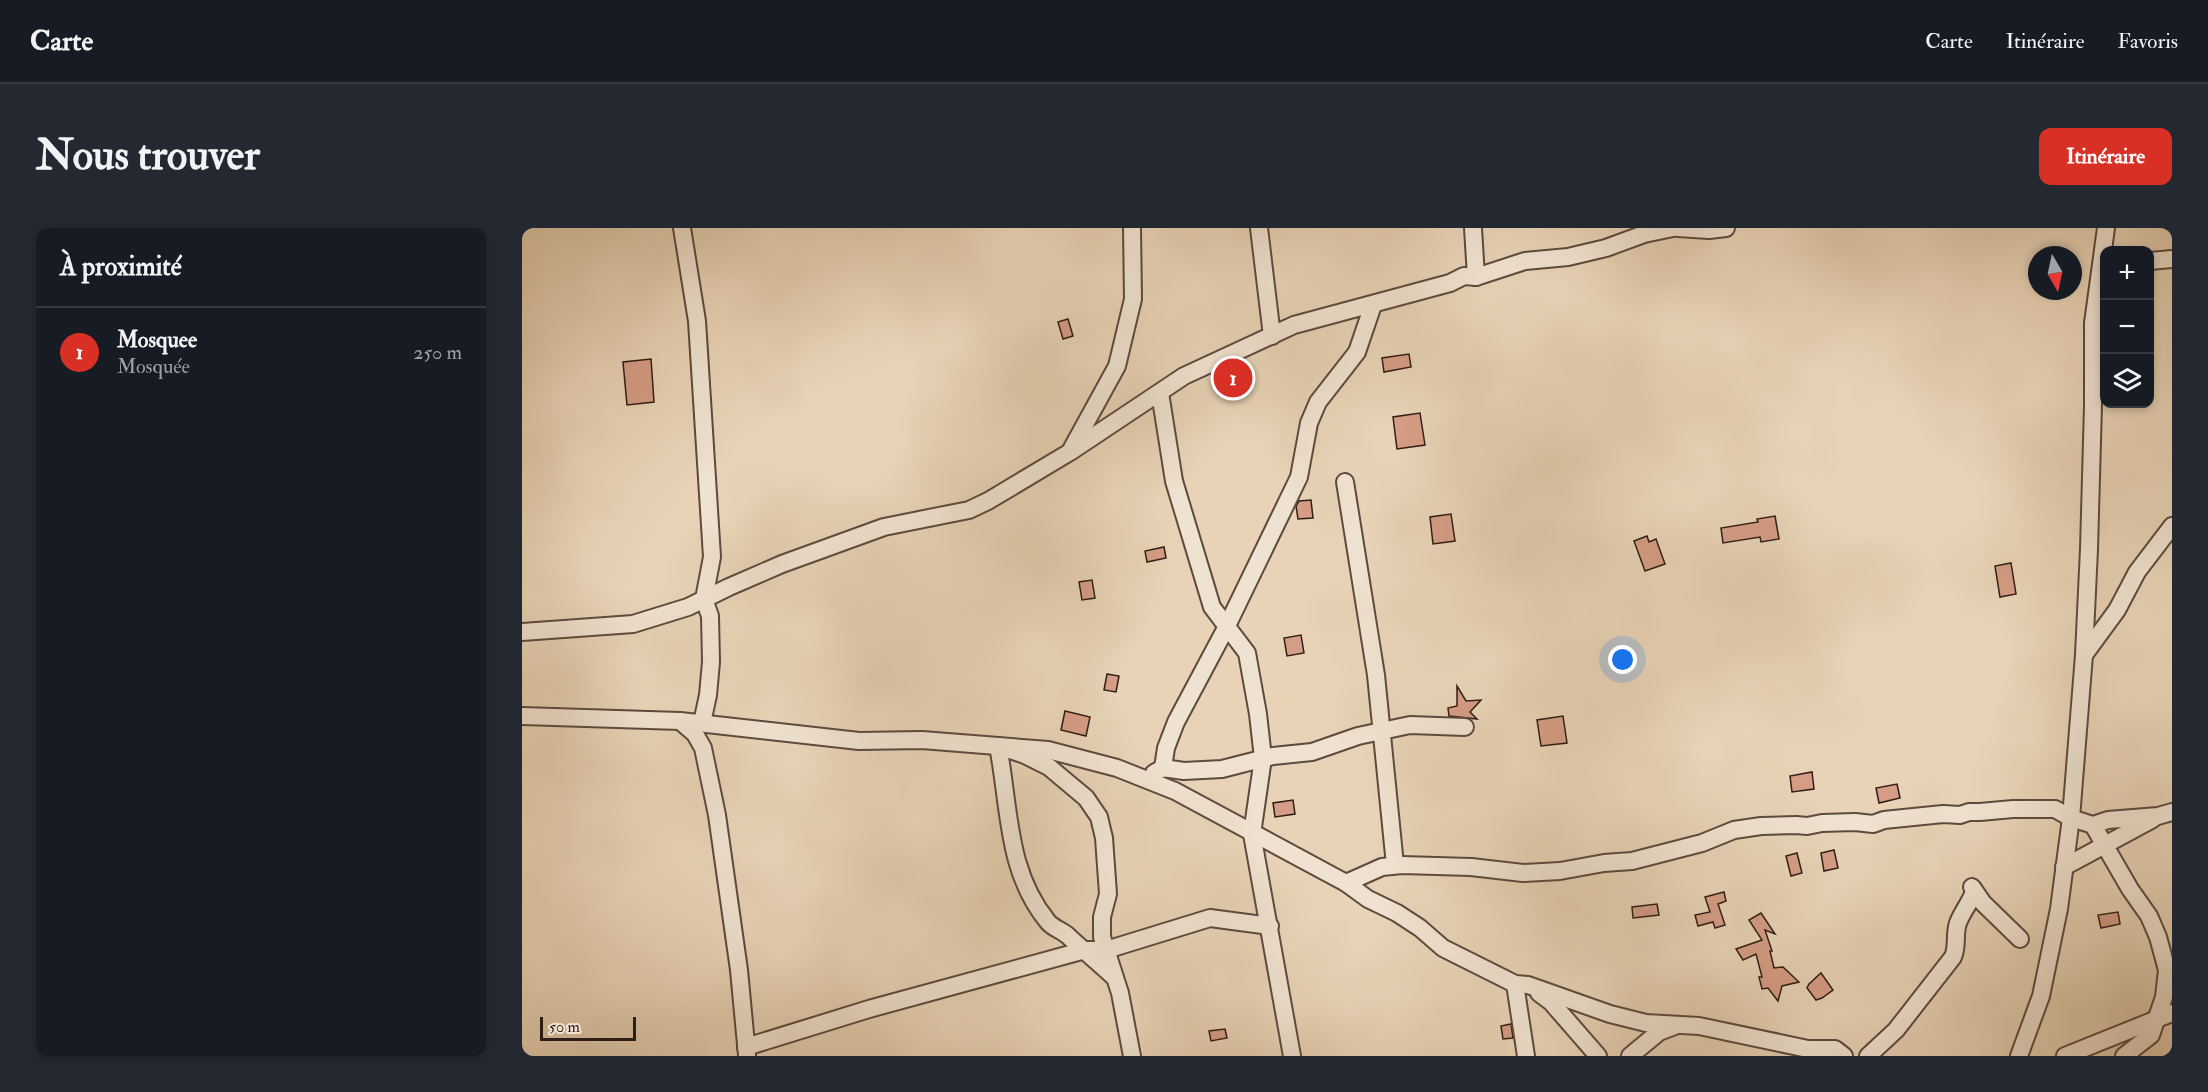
<!DOCTYPE html>
<html lang="fr">
<head>
<meta charset="utf-8">
<style>
  :root { --surface:#171b24; --page:#242831; --text:#f1f3f6; --muted:#9ea1a6; --line:#363941; --accent:#d93025 }
  body { margin:0; font-family:"IM FELL Double Pica",serif; background:var(--page); color:var(--text) }
  .controls { position:absolute; right:18px; top:18px; display:grid; overflow:hidden; border-radius:12px; box-shadow:0 3px 9px #0003 }
  .controls button { width:54px; height:54px; display:grid; place-items:center; padding:0; border:0; border-bottom:2px solid var(--line); background:var(--surface); color:var(--text); font:30px sans-serif }
  .compass { position:absolute; left:1506px; top:18px; width:54px; height:54px; border-radius:50%; background:var(--surface); box-shadow:0 3px 9px #0003; rotate:171deg }
  .scale { position:absolute; left:18px; bottom:15px; width:96px; box-sizing:border-box; padding-left:6px; border:3px solid #2f1d17; border-top:0; font-size:16px; line-height:21px; white-space:nowrap; color:#2f1d17; -webkit-text-stroke:4px #f0e2d0; paint-order:stroke }
  .you { position:absolute; left:1101px; top:432px; width:21px; height:21px; margin:-15px; border:4px solid #fff; border-radius:50%; background:#1a73e8; box-shadow:0 0 0 9px #1a73e833 }
  .badge { display:grid; place-items:center; width:39px; height:39px; border-radius:50%; background:var(--accent); color:#fff; font-size:20px; font-weight:700 }
  .pin { position:absolute; translate:-50% -50%; border:3px solid #fff; box-shadow:0 2px 6px #0006 }
  .list { margin:0; padding:0; list-style:none }
  h2 { display:flex; justify-content:space-between; align-items:center; height:78px; margin:0; padding:0 24px; font-size:26px }
  h2 small { font-size:20px; font-weight:400; color:var(--muted) }
  .list li { display:grid; grid-template-columns:39px 1fr auto; gap:18px; align-items:center; box-sizing:border-box; height:90px; padding:0 24px; border-top:2px solid var(--line) }
  .list b { display:block; font-size:22px; white-space:nowrap }
  .list p { margin:0; font-size:20px; white-space:nowrap; color:var(--muted) }
  .list em { font-size:20px; font-style:normal; color:var(--muted) }
  .icon { flex:none; width:33px; height:33px; fill:none; stroke:currentColor; stroke-width:2; stroke-linecap:round; stroke-linejoin:round }
  .map { position:relative; flex:none; width:1650px; height:828px; overflow:hidden; border-radius:12px }
  header { display:flex; align-items:center; gap:36px; box-sizing:border-box; height:84px; padding:0 30px; background:var(--surface); border-bottom:2px solid var(--line) }
  header strong { font-size:28px }
  nav { display:flex; gap:33px; margin-inline-start:auto; font-size:21px }
  .intro { display:flex; align-items:center; justify-content:space-between; box-sizing:border-box; height:144px; padding:0 36px }
  h1 { margin:0; font-size:42px }
  .button { padding:15px 27px; border-radius:12px; background:var(--accent); color:#fff; font-size:21px; font-weight:700 }
  main { display:flex; gap:36px; padding:0 36px }
  aside { flex:1; background:var(--surface); border-radius:12px; box-shadow:0 3px 9px #0003 }
  .map>svg:first-child { display:block }
  .building { fill:#d59d85; stroke:#2f1d17; stroke-width:1.5 }
  .lines { fill:none; stroke-linecap:round; stroke-linejoin:round }
  .minor-casing { stroke:#5d4a3f; stroke-width:20 }
  .minor { stroke:#f0e2d0; stroke-width:16 }
</style>
</head>
<body>
<header>
<strong>Carte</strong>
<nav><a>Carte</a><a>Itinéraire</a><a>Favoris</a></nav>
</header>
<div class="intro"><h1>Nous trouver</h1><a class="button">Itinéraire</a></div>
<main>
<aside>
<h2>À proximité<small></small></h2>
<ul class="list">
<li><span class="badge">1</span><div><b>Mosquee</b><p>Mosquée</p></div><em>250 m</em></li>
</ul>
</aside>
<div class="map">
<svg width="1650" height="828" viewBox="0 0 1650 828">
  <rect width="100%" height="100%" fill="#e8d3b6"/>
  <filter id="stains"><feTurbulence type="fractalNoise" baseFrequency=".00333" numOctaves="4"/><feColorMatrix values="0 0 0 0 .2 0 0 0 0 .09 0 0 0 0 .02 0 0 0 .5 -.17"/></filter>
  <radialGradient id="worn" r=".72"><stop offset=".6" stop-color="#630" stop-opacity="0"/><stop offset="1" stop-color="#630" stop-opacity=".3"/></radialGradient>
  <g class="building">
    <polygon points="546,91 551,108 541,111 536,94"/>
    <polygon points="887,126 889,139 862,144 860,130"/>
    <polygon points="129,131 132,174 105,177 101,134"/>
    <polygon points="722,149 724,165 708,167 706,151"/>
    <polygon points="898,185 903,217 875,221 871,189"/>
    <polygon points="789,272 791,290 776,291 774,278 777,273"/>
    <polygon points="929,286 933,313 911,316 908,289"/>
    <polygon points="1253,288 1257,311 1239,314 1238,309 1201,315 1199,300 1236,294 1235,291"/>
    <polygon points="1125,308 1127,314 1134,311 1143,336 1123,343 1112,313"/>
    <polygon points="642,319 644,330 625,334 623,323"/>
    <polygon points="1489,335 1494,366 1478,369 1473,338"/>
    <polygon points="570,352 573,370 560,372 557,354"/>
    <polygon points="779,407 782,425 765,428 762,410"/>
    <polygon points="585,446 597,448 594,464 582,462"/>
    <polygon points="935,458 944,473 959,472 948,484 955,491 927,488 926,480 935,478"/>
    <polygon points="543,483 568,489 564,508 539,502"/>
    <polygon points="1041,488 1045,515 1019,518 1015,492"/>
    <polygon points="1290,544 1292,561 1270,564 1268,548"/>
    <polygon points="1375,556 1378,570 1357,575 1354,560"/>
    <polygon points="771,572 773,586 753,589 751,575"/>
    <polygon points="1312,622 1316,640 1302,643 1299,625"/>
    <polygon points="1275,625 1280,645 1269,648 1264,628"/>
    <polygon points="1202,664 1204,673 1196,676 1203,697 1193,700 1191,694 1176,698 1173,687 1188,684 1183,669"/>
    <polygon points="1135,676 1137,687 1111,690 1110,679"/>
    <polygon points="1596,684 1598,696 1579,700 1576,687"/>
    <polygon points="1239,685 1253,706 1243,702 1250,723 1248,723 1252,740 1261,739 1277,754 1260,758 1256,773 1246,760 1240,761 1237,749 1240,749 1234,726 1221,732 1214,721 1240,712 1227,692"/>
    <polygon points="1299,745 1311,762 1300,770 1294,772 1285,760 1287,756"/>
    <polygon points="989,796 991,810 981,811 979,798"/>
    <polygon points="703,801 705,810 689,813 687,803"/>
  </g>
  <g class="lines">
    <defs>
      <g id="minor">
        <polyline points="160,0 175,93 190,329 182,371 188,388 189,434 186,467 180,495"/>
        <polyline points="737,0 750,108"/>
        <polyline points="951,0 954,49"/>
        <polyline points="1156,0 1187,2 1204,0"/>
        <polyline points="1628,33 1650,31"/>
        <polyline points="638,165 652,253 690,379 725,425 736,486 741,530 730,606 770,828"/>
        <polyline points="550,220 595,138 611,71 610,0"/>
        <polyline points="823,254 854,447 873,637"/>
        <polyline points="0,404 111,396 166,379 207,359 260,336 362,299 447,282 466,273 548,224 662,148 772,97 928,55 942,48 954,49 1003,33 1046,29 1084,20 1122,6 1151,0"/>
        <polyline points="1562,427 1595,382 1615,344 1650,298"/>
        <polyline points="0,488 158,493 337,513 400,512 526,522 595,540 653,563 824,655 846,671 875,685 898,700 921,720 993,756 1006,757 1088,786 1124,795 1177,798 1286,821 1313,821 1322,828"/>
        <polyline points="158,493 173,506 181,520 195,587 217,742 225,827"/>
        <polyline points="641,540 644,520 654,494 704,400 777,249 787,195 796,174 835,124 851,77"/>
        <polyline points="632,545 641,540 662,543 700,541 751,528 790,524 836,508 888,497 943,499"/>
        <polyline points="1571,597 1608,661 1627,688 1636,709 1645,742 1642,769 1629,807 1602,828"/>
        <polyline points="1542,639 1631,591"/>
        <polyline points="824,655 860,639 880,637 949,639 1001,645 1038,643 1082,635 1110,633 1180,615 1212,602 1239,598 1274,597 1285,598 1300,595 1333,594 1351,596 1362,592 1421,586 1438,587 1447,584 1458,584 1491,581 1533,581 1549,590 1571,597 1586,592 1636,588 1650,584"/>
        <polyline points="1450,659 1461,675 1498,711"/>
        <path d="M593,750C577,735 561,722 545,707C539,702 531,700 526,694C484,643 488,580 476,518L503,527L527,539L564,570L577,589L582,610L586,666L580,689V709L598,765L610,828"/>
        <polyline points="993,756 1004,828"/>
        <polyline points="1017,765 1029,774 1076,828"/>
        <polyline points="224,819 347,781 563,722 584,722 688,690 748,698"/>
        <polyline points="1108,828 1137,804 1153,798"/>
        <path d="M1346,828L1374,802L1431,729C1436,718 1432,706 1436,695C1440,684 1448,675 1452,664"/>
        <polyline points="1497,828 1519,768 1537,681 1549,590 1562,427 1567,321 1571,177 1571,95 1584,0"/>
        <polyline points="1543,828 1650,785"/>
      </g>
    </defs>
    <use href="#minor" class="minor-casing"/>
    <use href="#minor" class="minor"/>
  </g>
  <rect width="100%" height="100%" filter="url(#stains)"/>
  <rect width="100%" height="100%" fill="url(#worn)"/>
</svg>
<div class="controls">
<button>+</button>
<button>−</button>
<button><svg class="icon" aria-label="layers" viewBox="0 0 24 24"><path d="M12 4l9 5-9 5-9-5zM3 14l9 5 9-5"/></svg></button>
</div>
<svg class="compass" viewBox="-18 -18 36 36"><path d="M0-13l5 13h-10z" fill="#e53935"/><path d="M0 13l5-13h-10z" fill="#9ea1a6"/></svg>
<div class="scale">50 m</div>
<div class="you"></div>
<div class="pin badge" style="left:711px;top:150px">1</div>
</div>
</main>
</body>
</html>
